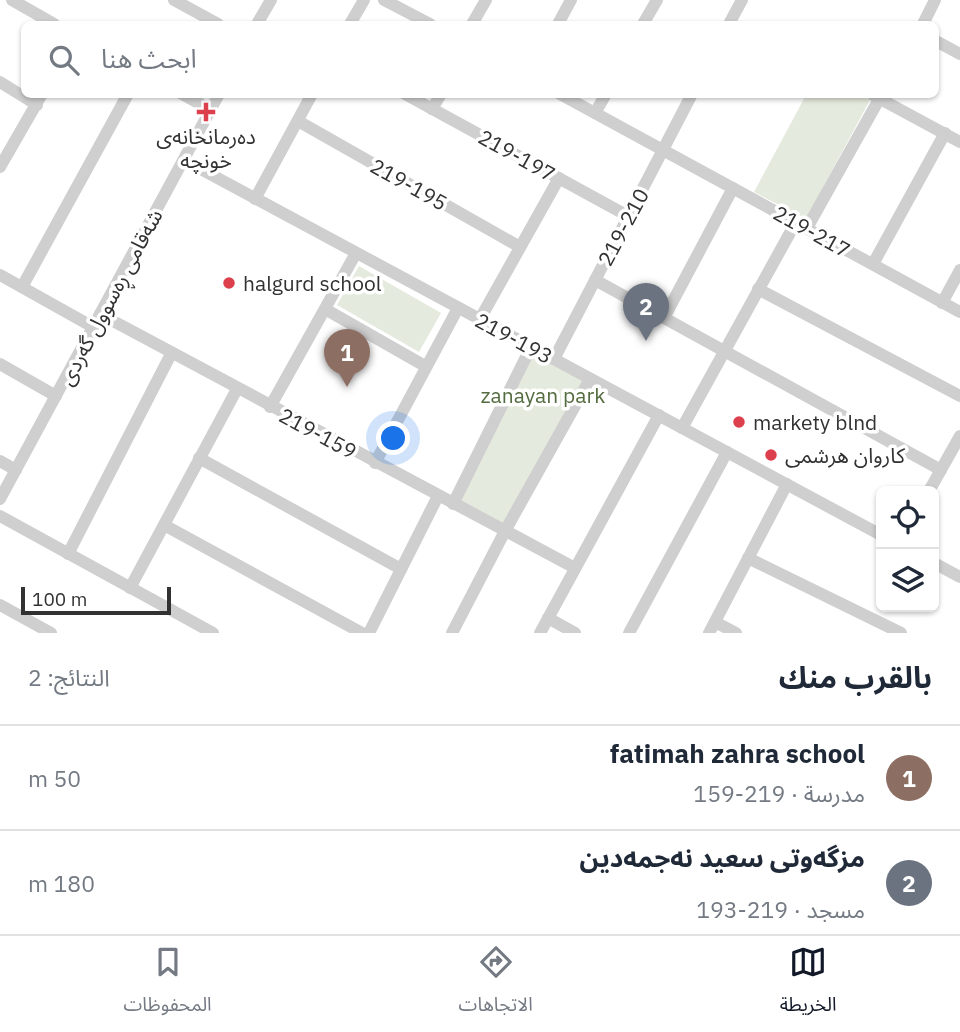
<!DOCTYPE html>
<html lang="ar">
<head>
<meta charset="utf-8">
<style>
  :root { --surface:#fff; --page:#f2f2f3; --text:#1f2937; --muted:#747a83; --line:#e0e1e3; --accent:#111827 }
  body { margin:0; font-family:"IBM Plex Sans","Noto Sans Arabic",sans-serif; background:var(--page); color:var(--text); direction:rtl }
  .controls { position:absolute; right:21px; bottom:21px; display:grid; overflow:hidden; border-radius:10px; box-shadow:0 2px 5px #0004 }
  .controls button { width:63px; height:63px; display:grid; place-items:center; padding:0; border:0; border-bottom:2px solid var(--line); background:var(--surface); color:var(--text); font:35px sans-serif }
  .scale { position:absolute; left:21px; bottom:18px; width:150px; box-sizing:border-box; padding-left:7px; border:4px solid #323232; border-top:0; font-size:19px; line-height:24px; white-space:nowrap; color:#323232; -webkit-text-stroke:5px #fff; paint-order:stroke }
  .you { position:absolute; left:394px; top:439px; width:24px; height:24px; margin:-18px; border:5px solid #fff; border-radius:50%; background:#1a73e8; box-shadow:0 0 0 10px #1a73e833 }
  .badge { display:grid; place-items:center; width:46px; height:46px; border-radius:50%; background:var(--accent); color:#fff; font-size:23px; font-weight:700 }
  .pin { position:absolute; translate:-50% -58px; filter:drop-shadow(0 2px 4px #0008) }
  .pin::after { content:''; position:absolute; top:37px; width:24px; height:21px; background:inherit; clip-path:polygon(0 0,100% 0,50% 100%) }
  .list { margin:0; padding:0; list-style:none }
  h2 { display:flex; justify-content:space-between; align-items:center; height:91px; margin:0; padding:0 28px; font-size:30px }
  h2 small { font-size:23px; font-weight:400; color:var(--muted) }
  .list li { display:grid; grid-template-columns:46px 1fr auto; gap:21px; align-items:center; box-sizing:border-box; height:105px; padding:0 28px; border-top:2px solid var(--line) }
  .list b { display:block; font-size:26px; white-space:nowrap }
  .list p { margin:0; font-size:23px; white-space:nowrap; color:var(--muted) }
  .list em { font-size:23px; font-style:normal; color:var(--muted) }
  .icon { flex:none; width:38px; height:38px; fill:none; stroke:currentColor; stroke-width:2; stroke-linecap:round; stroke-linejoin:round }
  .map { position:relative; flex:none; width:960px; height:633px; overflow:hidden; direction:ltr }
  .search { position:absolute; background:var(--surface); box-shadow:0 2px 5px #0004; left:21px; right:21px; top:21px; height:77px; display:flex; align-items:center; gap:18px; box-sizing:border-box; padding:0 24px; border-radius:10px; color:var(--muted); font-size:26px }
  .sheet { height:301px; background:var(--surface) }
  nav { display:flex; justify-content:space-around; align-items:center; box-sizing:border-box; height:98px; border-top:2px solid var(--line); background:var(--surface); font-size:19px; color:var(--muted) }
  nav a { display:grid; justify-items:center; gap:4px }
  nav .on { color:var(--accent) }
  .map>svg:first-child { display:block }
  .green { fill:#e5eade }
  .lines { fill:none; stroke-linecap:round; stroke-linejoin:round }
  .minor { stroke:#cfcfcf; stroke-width:12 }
  .poi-dot { fill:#dd404d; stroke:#fff; stroke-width:2.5 }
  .labels { text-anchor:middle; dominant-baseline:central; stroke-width:7; stroke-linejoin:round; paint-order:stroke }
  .poi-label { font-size:21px; fill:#323232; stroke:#fff; text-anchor:start }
  .street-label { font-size:21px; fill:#323232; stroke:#fff }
  .park-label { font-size:21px; fill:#556c41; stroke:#fff }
</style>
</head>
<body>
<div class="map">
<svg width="960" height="633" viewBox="0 0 960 633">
  <rect width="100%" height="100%" fill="#fff"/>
  <g class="green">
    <polygon points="806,95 860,95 870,100 806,219 754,192"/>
    <polygon points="359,266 441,313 419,352 337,305"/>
    <polygon points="531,347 588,377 505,525 458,503"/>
  </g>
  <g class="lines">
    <g class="minor">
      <polyline points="12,0 54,24"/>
      <polyline points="174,0 218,24"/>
      <polyline points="384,0 430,24"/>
      <polyline points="257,24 271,0"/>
      <polyline points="350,24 364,0"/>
      <polyline points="472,24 486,0"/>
      <polyline points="558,24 571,0"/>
      <polyline points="643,24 657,0"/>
      <polyline points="729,24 742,0"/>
      <polyline points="923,24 935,0"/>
      <polyline points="936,41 960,54"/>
      <polyline points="0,82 37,105"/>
      <polyline points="182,94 211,110"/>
      <polyline points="405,94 628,216"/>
      <polyline points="560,94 960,312"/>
      <polyline points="873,95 960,142"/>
      <polyline points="432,109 441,94"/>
      <polyline points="595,113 606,94"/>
      <polyline points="298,121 520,247"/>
      <polyline points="184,160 881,535"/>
      <polyline points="0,167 42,94"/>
      <polyline points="255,199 312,94"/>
      <polyline points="807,228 882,94"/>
      <polyline points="873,264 945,133"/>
      <polyline points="0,275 93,327"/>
      <polyline points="595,280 941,470"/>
      <polyline points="22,287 128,94"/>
      <polyline points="758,289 960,396"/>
      <polyline points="942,303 960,270"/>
      <polyline points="325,309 425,366"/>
      <polyline points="100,314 575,568"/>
      <polyline points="664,318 733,188"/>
      <polyline points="480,319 559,178"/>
      <polyline points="554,359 692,94"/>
      <polyline points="0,364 56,396"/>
      <polyline points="270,407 356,253"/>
      <polyline points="682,428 796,222"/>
      <polyline points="199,458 401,569"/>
      <polyline points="0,461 16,470"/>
      <polyline points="375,463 458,308"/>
      <polyline points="929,491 960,436"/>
      <polyline points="0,499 219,94"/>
      <polyline points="453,504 531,347"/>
      <polyline points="0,516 213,633"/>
      <polyline points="164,525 362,633"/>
      <polyline points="68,554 171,354"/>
      <polyline points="748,558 901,633"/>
      <polyline points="934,563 960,577"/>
      <polyline points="130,588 237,389"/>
      <polyline points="0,605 51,633"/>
      <polyline points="548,618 575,633"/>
      <polyline points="715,622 736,633"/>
      <polyline points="369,633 438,496"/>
      <polyline points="452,633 505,531 590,379"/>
      <polyline points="540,633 659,415"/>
      <polyline points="629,633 727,452"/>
      <polyline points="709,633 787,484"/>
    </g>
  </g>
  <g class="poi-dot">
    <path d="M202.5 101.5h7v7h7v7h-7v7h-7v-7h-7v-7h7z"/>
    <circle cx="229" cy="283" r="7"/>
    <circle cx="739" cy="422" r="7"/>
    <circle cx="771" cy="455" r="7"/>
  </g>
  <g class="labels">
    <g class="poi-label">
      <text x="206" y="136" text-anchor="middle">دەرمانخانەی<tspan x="206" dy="24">خونچە</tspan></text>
      <text x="243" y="283">halgurd school</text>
      <text x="753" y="422">markety blnd</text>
      <text x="785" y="455">كاروان هرشمی</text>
    </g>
    <g class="street-label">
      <text transform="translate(517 155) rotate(29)">219-197</text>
      <text transform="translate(409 184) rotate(29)">219-195</text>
      <text transform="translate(623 227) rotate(-62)">219-210</text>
      <text transform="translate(812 231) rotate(29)">219-217</text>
      <text transform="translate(110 297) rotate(-62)">شەقامی ڕەسوول گەردی</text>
      <text transform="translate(514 338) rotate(28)">219-193</text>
      <text transform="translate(318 433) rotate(28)">219-159</text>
    </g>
    <g class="park-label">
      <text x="543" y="395">zanayan park</text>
    </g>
  </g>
</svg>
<div class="controls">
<button><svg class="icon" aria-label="locate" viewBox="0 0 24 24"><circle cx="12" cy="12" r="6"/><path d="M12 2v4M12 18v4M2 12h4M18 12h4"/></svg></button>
<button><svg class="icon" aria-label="layers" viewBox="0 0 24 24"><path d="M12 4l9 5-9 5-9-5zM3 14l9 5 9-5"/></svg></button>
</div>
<div class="scale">100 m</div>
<div class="you"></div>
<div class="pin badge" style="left:347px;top:387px;background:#8d6e63">1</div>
<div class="pin badge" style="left:646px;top:341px;background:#6b7280">2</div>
<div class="search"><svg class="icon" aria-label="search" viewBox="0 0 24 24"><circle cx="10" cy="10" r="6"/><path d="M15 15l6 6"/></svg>ابحث هنا</div>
</div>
<section class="sheet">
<h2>بالقرب منك<small>النتائج: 2</small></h2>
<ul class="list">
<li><span class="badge" style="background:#8d6e63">1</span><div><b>fatimah zahra school</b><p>مدرسة · 219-159</p></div><em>50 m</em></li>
<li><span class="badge" style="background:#6b7280">2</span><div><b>مزگەوتی سعید نەجمەدین</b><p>مسجد · 219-193</p></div><em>180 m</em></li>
</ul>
</section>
<nav>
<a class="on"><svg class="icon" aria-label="map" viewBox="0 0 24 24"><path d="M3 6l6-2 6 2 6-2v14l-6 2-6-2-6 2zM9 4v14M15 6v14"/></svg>الخريطة</a>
<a><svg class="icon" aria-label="directions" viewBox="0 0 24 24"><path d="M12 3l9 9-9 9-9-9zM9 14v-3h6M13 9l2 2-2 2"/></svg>الاتجاهات</a>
<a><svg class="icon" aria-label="saved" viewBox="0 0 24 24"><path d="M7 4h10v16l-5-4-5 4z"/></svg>المحفوظات</a>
</nav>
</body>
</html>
